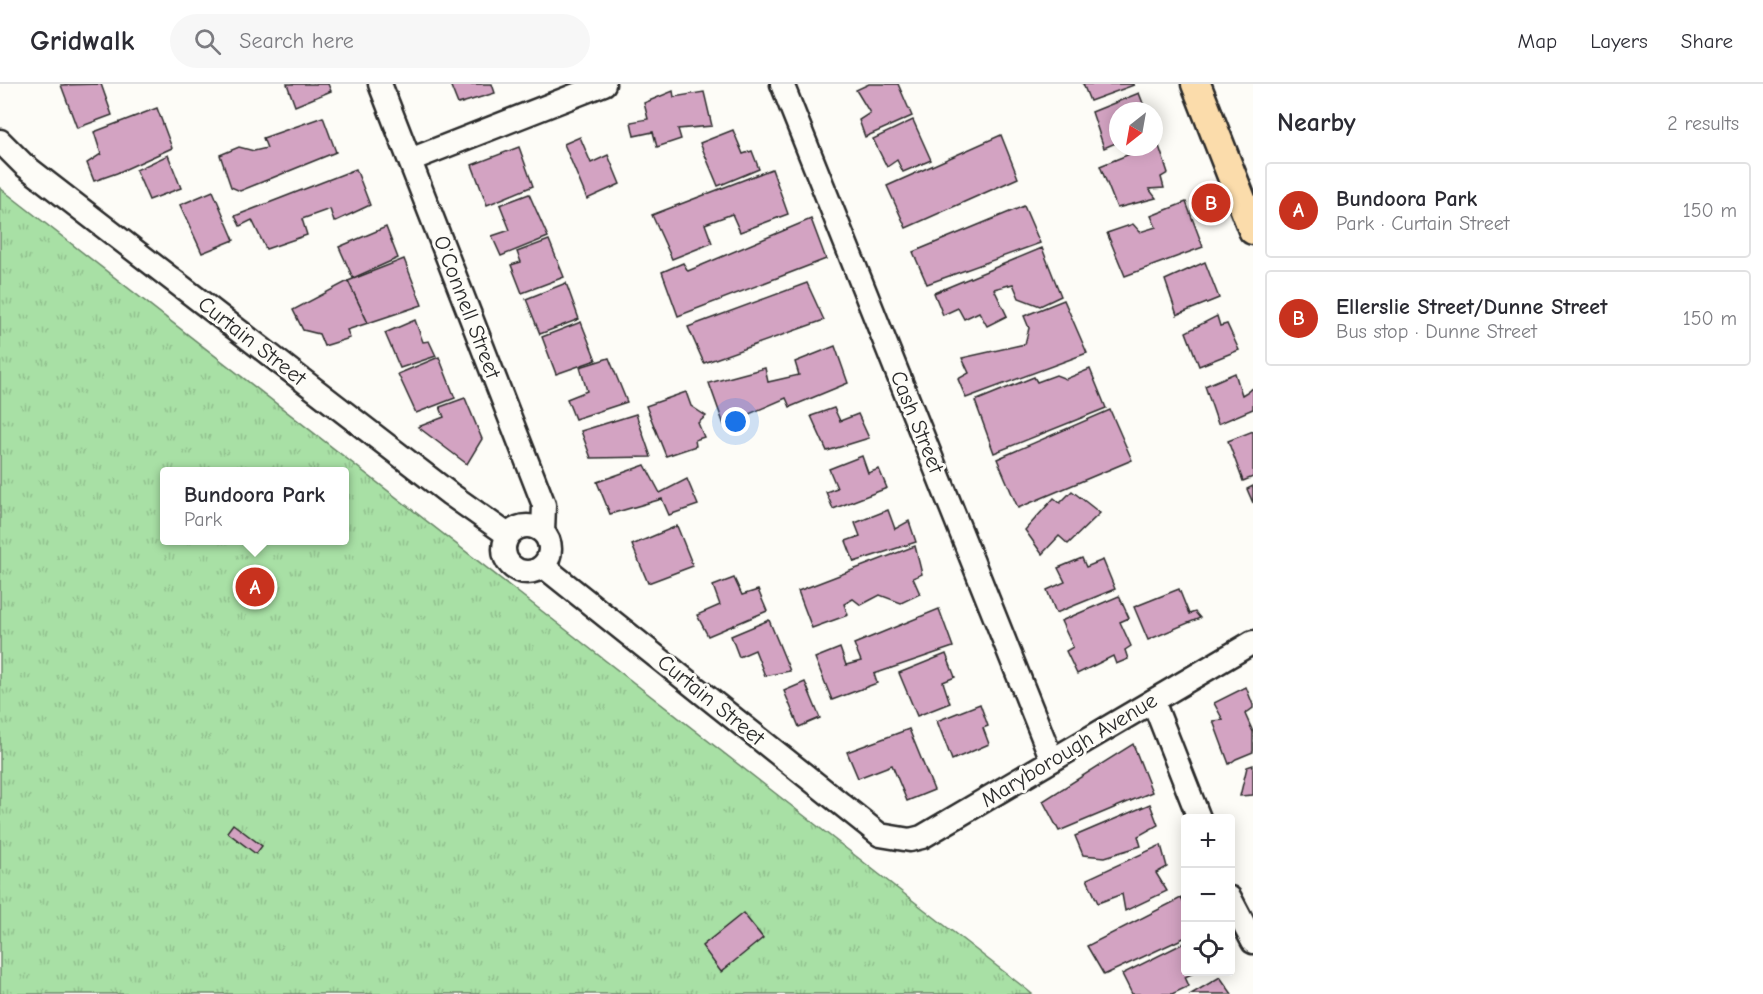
<!DOCTYPE html>
<html lang="en">
<head>
<meta charset="utf-8">
<style>
  :root { --surface:#fff; --page:#f7f7f7; --text:#2b2b33; --muted:#7c7c81; --line:#e1e1e2; --accent:#c8321e }
  body { margin:0; font-family:"Comic Neue",sans-serif; background:var(--page); color:var(--text) }
  .controls { position:absolute; right:18px; bottom:18px; display:grid; overflow:hidden; border-radius:6px; box-shadow:0 3px 15px #0003 }
  .controls button { width:54px; height:54px; display:grid; place-items:center; padding:0; border:0; border-bottom:2px solid var(--line); background:var(--surface); color:var(--text); font:30px sans-serif }
  .compass { position:absolute; left:1109px; top:18px; width:54px; height:54px; border-radius:50%; background:var(--surface); box-shadow:0 3px 15px #0003; rotate:211deg }
  .you { position:absolute; left:736px; top:338px; width:21px; height:21px; margin:-15px; border:4px solid #fff; border-radius:50%; background:#1a73e8; box-shadow:0 0 0 9px #1a73e833 }
  .badge { display:grid; place-items:center; width:39px; height:39px; border-radius:50%; background:var(--accent); color:#fff; font-size:20px; font-weight:700 }
  .pin { position:absolute; translate:-50% -50%; border:3px solid #fff; box-shadow:0 2px 6px #0006 }
  .popup { position:absolute; left:160px; top:383px; width:189px; height:78px; box-sizing:border-box; display:grid; place-content:center; border-radius:6px; background:var(--surface); filter:drop-shadow(0 2px 4px #0005); font-size:20px; white-space:nowrap; color:var(--muted) }
  .popup b { font-size:22px; color:var(--text) }
  .popup::after { content:''; position:absolute; left:50%; top:100%; margin-left:-12px; border:12px solid transparent; border-top-color:var(--surface) }
  .list { margin:0; padding:0; list-style:none }
  h2 { display:flex; justify-content:space-between; align-items:center; height:78px; margin:0; padding:0 24px; font-size:26px }
  h2 small { font-size:20px; font-weight:400; color:var(--muted) }
  .list li { display:grid; grid-template-columns:39px 1fr auto; gap:18px; align-items:center; box-sizing:border-box; height:96px; margin:0 12px 12px; padding:0 12px; border:2px solid var(--line); border-radius:6px }
  .list b { display:block; font-size:22px; white-space:nowrap }
  .list p { margin:0; font-size:20px; white-space:nowrap; color:var(--muted) }
  .list em { font-size:20px; font-style:normal; color:var(--muted) }
  .icon { flex:none; width:33px; height:33px; fill:none; stroke:currentColor; stroke-width:2; stroke-linecap:round; stroke-linejoin:round }
  .map { position:relative; flex:none; width:1253px; height:910px; overflow:hidden }
  header { display:flex; align-items:center; gap:36px; box-sizing:border-box; height:84px; padding:0 30px; background:var(--surface); border-bottom:2px solid var(--line) }
  header strong { font-size:28px }
  nav { display:flex; gap:33px; margin-inline-start:auto; font-size:21px }
  .search { width:420px; height:54px; background:var(--page); display:flex; align-items:center; gap:15px; box-sizing:border-box; padding:0 21px; border-radius:33px; color:var(--muted); font-size:22px }
  main { display:flex }
  aside { flex:1; background:var(--surface) }
  .map>svg:first-child { display:block }
  .park { fill:url(#park-tufts); stroke:#6a8668; stroke-width:1.5; fill-rule:evenodd }
  .building { fill:#d3a3c2; stroke:#2b2b2b; stroke-width:1.5 }
  .lines { fill:none; stroke-linecap:round; stroke-linejoin:round }
  .minor-casing { stroke:#2b2b2b; stroke-width:27 }
  .major-casing { stroke:#2b2b2b; stroke-width:33 }
  .minor { stroke:#fdfcf7; stroke-width:22 }
  .major { stroke:#fbdcab; stroke-width:28 }
  .labels { text-anchor:middle; dominant-baseline:central; stroke-width:6; stroke-linejoin:round; paint-order:stroke }
  .street-label { font-size:22px; fill:#2b2b2b; stroke:#fdfcf7 }
</style>
</head>
<body>
<header>
<strong>Gridwalk</strong>
<div class="search"><svg class="icon" aria-label="search" viewBox="0 0 24 24"><circle cx="10" cy="10" r="6"/><path d="M15 15l6 6"/></svg>Search here</div>
<nav><a>Map</a><a>Layers</a><a>Share</a></nav>
</header>
<main>
<div class="map">
<svg width="1253" height="910" viewBox="0 0 1253 910">
  <defs>
    <pattern id="park-tufts" width="24" height="20" patternUnits="userSpaceOnUse" patternTransform="scale(1.5)"><rect width="24" height="20" fill="#a8e0a5"/><path d="M3 7l-1-3M5 7V3M7 7l1-3M15 17l-1-3M17 17v-4M19 17l1-3" fill="none" stroke="#91c08e"/></pattern>
  </defs>
  <rect width="100%" height="100%" fill="#fdfcf7"/>
  <filter id="ink" filterUnits="userSpaceOnUse"><feTurbulence type="fractalNoise" baseFrequency=".0167" numOctaves="2"/><feDisplacementMap in="SourceGraphic" scale="12" xChannelSelector="R" yChannelSelector="G"/><feConvolveMatrix kernelMatrix="1 2 1 2 8 2 1 2 1" color-interpolation-filters="sRGB"/></filter>
  <g filter="url(#ink)">
    <path class="park" d="M0,104L1021,901L1032,910H0ZM165,388H345V456H165Z"/>
    <g class="building">
      <polygon points="101,0 112,31 77,44 61,1"/>
      <polygon points="287,0 328,0 331,7 295,22"/>
      <polygon points="450,0 492,0 495,9 458,20"/>
      <polygon points="869,0 898,0 912,32 865,53 859,36 870,29 856,6"/>
      <polygon points="1083,0 1133,0 1134,1 1090,17"/>
      <polygon points="673,7 674,13 704,8 712,42 678,45 681,55 657,63 653,48 634,52 631,38 648,35 644,19"/>
      <polygon points="1139,9 1146,27 1118,27 1118,58 1104,64 1092,28"/>
      <polygon points="157,24 172,64 117,89 94,97 87,79 101,70 94,48"/>
      <polygon points="323,33 336,68 240,107 231,103 220,71 239,63 254,67 267,64 263,54"/>
      <polygon points="913,36 931,76 903,88 897,76 887,83 873,55"/>
      <polygon points="733,46 743,70 752,67 759,85 718,102 700,59"/>
      <polygon points="1001,51 1018,94 906,144 887,102"/>
      <polygon points="580,53 591,79 608,71 620,100 587,115 564,60"/>
      <polygon points="1158,59 1168,89 1161,93 1164,104 1149,105 1156,114 1117,124 1100,82 1147,63 1154,63 1154,60"/>
      <polygon points="519,63 533,102 487,121 472,81"/>
      <polygon points="168,71 181,104 149,116 136,86"/>
      <polygon points="356,85 370,121 334,138 330,125 302,135 307,151 266,165 252,136 240,142 235,132"/>
      <polygon points="772,85 788,130 740,148 732,130 705,140 712,159 672,175 652,131"/>
      <polygon points="213,107 234,156 202,169 180,121"/>
      <polygon points="529,110 548,153 501,172 492,152 510,146 500,121"/>
      <polygon points="1186,118 1203,163 1125,192 1107,149 1133,140 1140,148 1156,143 1151,132"/>
      <polygon points="1024,122 1040,159 927,200 913,168"/>
      <polygon points="811,135 826,175 678,232 662,188 683,179 688,187"/>
      <polygon points="386,143 398,174 353,194 339,163"/>
      <polygon points="549,156 564,193 522,209 511,181 521,178 517,168"/>
      <polygon points="1042,164 1061,212 1040,222 1019,214 1013,200 994,205 1007,232 987,242 979,228 964,235 958,224 943,231 934,209"/>
      <polygon points="404,175 422,221 368,239 348,197"/>
      <polygon points="1205,178 1219,214 1177,231 1165,196"/>
      <polygon points="348,197 368,239 347,246 350,254 324,262 319,250 303,246 293,226"/>
      <polygon points="566,199 579,235 540,250 526,215"/>
      <polygon points="807,199 824,236 704,279 688,243"/>
      <polygon points="1064,216 1087,269 966,314 958,295 969,289 962,274 1025,260 1029,244 1024,232"/>
      <polygon points="1217,232 1220,242 1227,240 1239,266 1199,282 1186,248"/>
      <polygon points="415,236 423,258 429,257 436,272 400,284 385,249"/>
      <polygon points="581,238 596,276 556,290 542,253"/>
      <polygon points="835,262 848,299 790,323 786,314 724,341 709,299 765,284 768,298 799,291 795,278"/>
      <polygon points="439,273 455,314 416,329 398,290"/>
      <polygon points="609,274 627,318 575,335 567,315 587,307 580,283"/>
      <polygon points="1090,285 1106,324 994,369 975,317 1034,293 1037,298 1056,291 1066,295"/>
      <polygon points="1235,289 1242,311 1253,304 1253,325 1218,340 1205,302"/>
      <polygon points="686,308 691,322 706,332 698,339 704,353 695,356 696,362 666,372 646,322"/>
      <polygon points="465,314 482,355 467,380 418,343 444,333 440,323"/>
      <polygon points="834,324 840,337 858,330 869,354 827,367 811,332"/>
      <polygon points="1110,326 1132,376 1018,424 997,375"/>
      <polygon points="636,330 651,373 591,374 581,347"/>
      <polygon points="1253,347 1253,393 1243,397 1228,357"/>
      <polygon points="862,372 868,389 879,385 887,404 833,425 826,408 837,404 829,385"/>
      <polygon points="645,381 660,409 687,395 698,421 669,431 662,415 610,430 597,398"/>
      <polygon points="1253,402 1253,419 1247,405"/>
      <polygon points="1072,407 1100,429 1068,460 1059,452 1042,470 1025,446 1054,414 1060,419"/>
      <polygon points="888,426 895,445 909,437 916,458 854,478 846,457 860,452 855,439"/>
      <polygon points="677,442 693,482 648,499 632,461"/>
      <polygon points="915,462 922,490 913,494 920,510 901,519 880,511 861,521 853,515 844,520 848,531 812,544 798,507"/>
      <polygon points="1082,474 1086,483 1103,476 1115,505 1056,529 1047,506 1065,498 1058,484"/>
      <polygon points="734,494 742,511 758,506 767,527 708,552 697,531 720,521 713,502"/>
      <polygon points="1179,505 1189,530 1195,528 1200,534 1148,556 1134,523"/>
      <polygon points="1119,512 1129,534 1120,538 1131,562 1125,566 1128,575 1116,580 1113,572 1077,590 1066,567 1073,563 1061,537"/>
      <polygon points="939,525 953,563 874,590 877,599 832,616 815,574 840,564 846,581 861,577 854,560"/>
      <polygon points="769,536 790,587 765,592 755,566 739,573 731,552"/>
      <polygon points="946,570 955,593 943,598 950,619 917,632 899,589"/>
      <polygon points="805,598 820,634 799,643 784,607"/>
      <polygon points="1246,603 1253,621 1253,624 1245,630 1253,648 1253,668 1236,675 1229,680 1213,637 1223,636 1214,619"/>
      <polygon points="980,620 988,642 983,644 989,660 952,676 937,637"/>
      <polygon points="909,645 934,706 907,717 892,681 858,694 847,668"/>
      <polygon points="1133,660 1152,708 1059,747 1043,717"/>
      <polygon points="1253,681 1253,711 1240,712 1247,683"/>
      <polygon points="1150,720 1158,741 1138,752 1141,762 1105,773 1083,771 1075,752"/>
      <polygon points="233,740 262,762 256,770 227,748"/>
      <polygon points="1161,761 1167,783 1156,789 1167,807 1125,827 1122,810 1098,819 1087,795"/>
      <polygon points="1181,814 1186,824 1186,853 1104,891 1087,862"/>
      <polygon points="743,829 763,854 721,888 702,862"/>
      <polygon points="1186,858 1186,888 1196,888 1185,893 1189,902 1172,910 1132,910 1122,890"/>
      <polygon points="1220,893 1232,910 1191,910"/>
    </g>
    <g class="lines">
      <defs>
        <g id="minor">
          <polyline points="380,0 544,421 543,448"/>
          <polyline points="782,0 1052,676"/>
          <polyline points="0,57 24,81 450,410 508,451"/>
          <polyline points="410,76 604,0"/>
          <circle cx="527" cy="465" r="23"/>
          <polyline points="543,482 880,751 910,756 922,753 1253,558"/>
          <polyline points="1153,617 1199,734"/>
          <polyline points="1230,814 1253,858"/>
        </g>
        <polyline id="major" points="1196,0 1253,146"/>
      </defs>
      <use href="#minor" class="minor-casing"/>
      <use href="#major" class="major-casing"/>
      <use href="#minor" class="minor"/>
      <use href="#major" class="major"/>
    </g>
  </g>
  <g class="labels">
    <g class="street-label">
      <text transform="translate(467 223) rotate(69)">O'Connell Street</text>
      <text transform="translate(252 257) rotate(38)">Curtain Street</text>
      <text transform="translate(917 338) rotate(68)">Cash Street</text>
      <text transform="translate(711 616) rotate(39)">Curtain Street</text>
      <text transform="translate(1069 666) rotate(-31)">Maryborough Avenue</text>
    </g>
  </g>
</svg>
<div class="controls">
<button>+</button>
<button>−</button>
<button><svg class="icon" aria-label="locate" viewBox="0 0 24 24"><circle cx="12" cy="12" r="6"/><path d="M12 2v4M12 18v4M2 12h4M18 12h4"/></svg></button>
</div>
<svg class="compass" viewBox="-18 -18 36 36"><path d="M0-13l5 13h-10z" fill="#e53935"/><path d="M0 13l5-13h-10z" fill="#7c7c81"/></svg>
<div class="you"></div>
<div class="pin badge" style="left:255px;top:503px">A</div>
<div class="popup"><b>Bundoora Park</b>Park</div>
<div class="pin badge" style="left:1211px;top:119px">B</div>
</div>
<aside>
<h2>Nearby<small>2 results</small></h2>
<ul class="list">
<li><span class="badge">A</span><div><b>Bundoora Park</b><p>Park · Curtain Street</p></div><em>150 m</em></li>
<li><span class="badge">B</span><div><b>Ellerslie Street/Dunne Street</b><p>Bus stop · Dunne Street</p></div><em>150 m</em></li>
</ul>
</aside>
</main>
</body>
</html>
